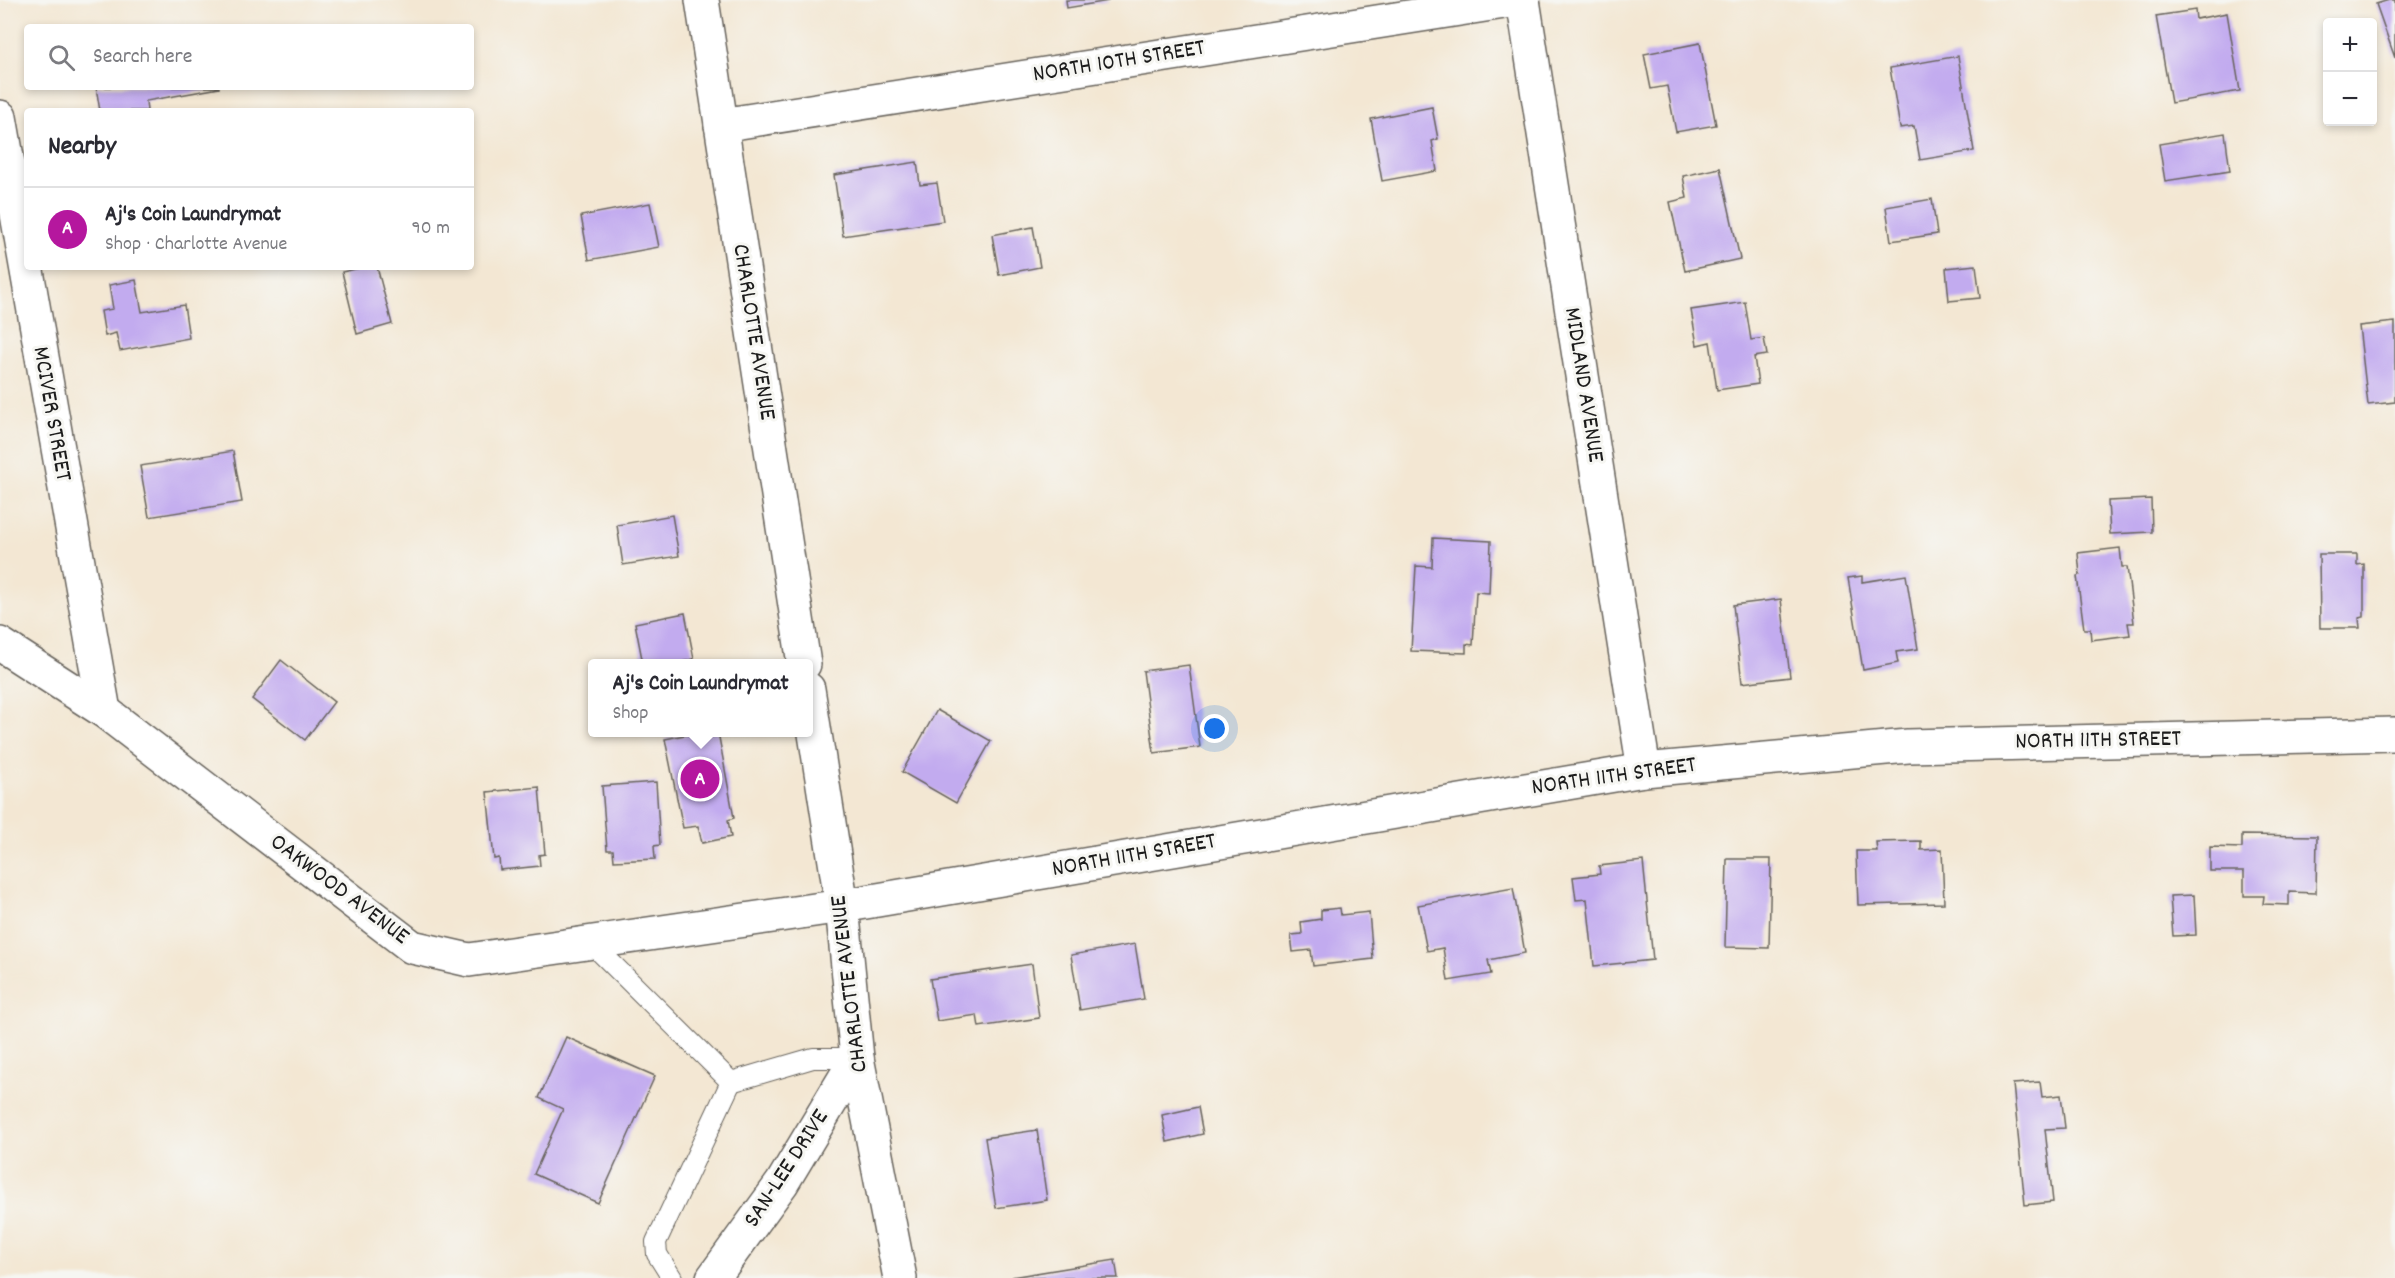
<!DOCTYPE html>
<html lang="en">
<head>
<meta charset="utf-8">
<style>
  :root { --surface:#fff; --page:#f7f7f7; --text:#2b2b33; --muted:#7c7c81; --line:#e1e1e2; --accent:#b5179e }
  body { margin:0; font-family:Dekko,sans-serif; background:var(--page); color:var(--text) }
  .controls { position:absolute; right:18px; top:18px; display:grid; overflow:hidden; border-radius:6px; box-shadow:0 3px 9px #0003 }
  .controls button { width:54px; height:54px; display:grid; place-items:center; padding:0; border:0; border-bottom:2px solid var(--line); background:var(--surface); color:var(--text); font:30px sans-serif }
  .you { position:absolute; left:1215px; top:729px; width:21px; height:21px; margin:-15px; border:4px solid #fff; border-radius:50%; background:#1a73e8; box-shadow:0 0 0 9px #1a73e833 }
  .badge { display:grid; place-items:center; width:39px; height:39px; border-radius:50%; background:var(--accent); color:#fff; font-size:20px; font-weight:700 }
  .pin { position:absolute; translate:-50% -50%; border:3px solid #fff; box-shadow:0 2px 6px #0006 }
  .popup { position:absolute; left:588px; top:659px; width:225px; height:78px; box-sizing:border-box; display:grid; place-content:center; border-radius:6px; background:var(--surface); filter:drop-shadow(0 2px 4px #0005); font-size:20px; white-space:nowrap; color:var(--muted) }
  .popup b { font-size:22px; color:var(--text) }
  .popup::after { content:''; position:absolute; left:50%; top:100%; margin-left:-12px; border:12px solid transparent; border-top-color:var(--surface) }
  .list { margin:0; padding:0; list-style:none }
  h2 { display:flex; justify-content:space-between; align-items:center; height:78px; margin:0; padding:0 24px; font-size:26px }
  h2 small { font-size:20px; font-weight:400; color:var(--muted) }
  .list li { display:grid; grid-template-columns:39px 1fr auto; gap:18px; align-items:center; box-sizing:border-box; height:84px; padding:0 24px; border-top:2px solid var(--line) }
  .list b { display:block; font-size:22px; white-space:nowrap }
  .list p { margin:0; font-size:20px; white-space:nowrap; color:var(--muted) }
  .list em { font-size:20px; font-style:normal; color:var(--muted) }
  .icon { flex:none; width:33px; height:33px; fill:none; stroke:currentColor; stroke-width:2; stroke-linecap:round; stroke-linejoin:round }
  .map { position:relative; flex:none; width:2395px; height:1278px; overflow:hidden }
  .search { position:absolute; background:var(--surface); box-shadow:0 3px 9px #0003; left:24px; top:24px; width:450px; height:66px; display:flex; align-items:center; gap:15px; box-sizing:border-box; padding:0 21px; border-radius:6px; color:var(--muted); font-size:22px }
  .panel { position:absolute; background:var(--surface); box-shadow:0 3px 9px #0003; left:24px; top:108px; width:450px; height:162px; border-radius:6px }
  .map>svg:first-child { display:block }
  .building { fill:#c2abef }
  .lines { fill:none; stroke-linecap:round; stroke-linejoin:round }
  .service-casing { stroke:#67635c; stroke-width:22 }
  .minor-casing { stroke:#67635c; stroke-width:36 }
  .tertiary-casing { stroke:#67635c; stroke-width:36 }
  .service { stroke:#fff; stroke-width:20 }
  .minor { stroke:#fff; stroke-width:33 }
  .tertiary { stroke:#fff; stroke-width:33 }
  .labels { text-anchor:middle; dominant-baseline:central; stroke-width:6; stroke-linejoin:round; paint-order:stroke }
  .street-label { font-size:24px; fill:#1c1c1c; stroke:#f6f6f2 }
</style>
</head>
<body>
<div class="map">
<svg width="2395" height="1278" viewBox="0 0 2395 1278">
  <rect width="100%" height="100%" fill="#f6f6f2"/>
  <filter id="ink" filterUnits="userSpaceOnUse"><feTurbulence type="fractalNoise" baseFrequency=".0167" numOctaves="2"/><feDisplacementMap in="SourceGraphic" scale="12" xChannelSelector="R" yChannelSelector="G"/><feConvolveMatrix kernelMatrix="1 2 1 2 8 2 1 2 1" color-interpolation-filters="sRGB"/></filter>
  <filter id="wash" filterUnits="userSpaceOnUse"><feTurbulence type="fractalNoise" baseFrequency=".008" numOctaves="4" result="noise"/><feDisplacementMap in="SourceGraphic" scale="24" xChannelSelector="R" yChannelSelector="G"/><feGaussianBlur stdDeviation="1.35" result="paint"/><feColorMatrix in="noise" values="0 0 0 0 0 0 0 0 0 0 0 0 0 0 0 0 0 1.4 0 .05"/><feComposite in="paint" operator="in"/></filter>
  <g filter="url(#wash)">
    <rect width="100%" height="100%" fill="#f3e7d3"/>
    <g id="blocks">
      <g class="building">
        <polygon points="1066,0 1108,0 1108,1 1067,8"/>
        <polygon points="2389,0 2395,0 2395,58 2376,4"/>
        <polygon points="2195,10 2196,19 2227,13 2240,91 2171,103 2156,16"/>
        <polygon points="1700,43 1716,125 1676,132 1667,86 1651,89 1644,54"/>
        <polygon points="1958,56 1974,151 1920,160 1914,126 1900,128 1890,68"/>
        <polygon points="96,87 219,87 219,88 146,101 147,111 100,111"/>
        <polygon points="1432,107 1438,139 1432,141 1437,171 1382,181 1371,119"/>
        <polygon points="2225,133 2230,171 2165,181 2159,144"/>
        <polygon points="917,162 920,185 937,183 943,221 843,236 834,175"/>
        <polygon points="1720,168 1740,259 1685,271 1670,202 1687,198 1683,176"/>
        <polygon points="1932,199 1937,234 1891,241 1886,207"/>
        <polygon points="650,203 659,247 589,260 581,216"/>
        <polygon points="1033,227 1040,267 999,275 992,235"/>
        <polygon points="1976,265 1980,298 1949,301 1946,268"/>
        <polygon points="364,267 377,267 392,324 357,334 342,272"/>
        <polygon points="136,280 142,312 184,305 189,338 120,351 116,333 105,336 101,311 113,309 109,285"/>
        <polygon points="1745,302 1751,340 1764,338 1767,355 1754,357 1758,384 1717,390 1710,342 1697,345 1691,310"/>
        <polygon points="2395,322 2395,402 2368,405 2359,326"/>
        <polygon points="233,451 242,502 149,517 140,466"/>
        <polygon points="2151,499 2152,532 2110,534 2108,501"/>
        <polygon points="672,515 679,556 623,565 617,525"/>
        <polygon points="1433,538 1491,541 1489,593 1476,592 1473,645 1466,644 1466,653 1411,651 1416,566 1432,567"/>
        <polygon points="2120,548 2122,567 2127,567 2134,623 2128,623 2130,635 2091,640 2090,629 2084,629 2077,576 2080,575 2078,553"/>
        <polygon points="2319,554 2357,554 2357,565 2364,564 2364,617 2359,618 2360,628 2320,628"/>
        <polygon points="1906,575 1918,649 1896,652 1898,663 1863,670 1848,578 1862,576 1862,582"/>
        <polygon points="1781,599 1790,677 1742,683 1733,605"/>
        <polygon points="685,613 694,659 673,664 643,664 635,623"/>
        <polygon points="281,660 334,702 305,740 252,699"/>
        <polygon points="1189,665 1200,747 1154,753 1143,671"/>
        <polygon points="937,710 991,741 956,803 902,772"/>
        <polygon points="699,732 718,732 734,818 728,820 731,837 702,843 698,826 683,828 665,739"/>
        <polygon points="656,782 660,845 654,846 655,859 614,861 613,850 607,850 602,786"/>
        <polygon points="539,787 545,854 539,855 540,866 500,870 499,858 494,859 487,792"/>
        <polygon points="2242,835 2317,836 2316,893 2289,892 2289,905 2263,904 2264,896 2244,896 2244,871 2210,871 2210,847 2242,848"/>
        <polygon points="1921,841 1921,850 1942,849 1944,903 1858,905 1856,851 1877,851 1876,842"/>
        <polygon points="1727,859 1771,859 1769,948 1725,947"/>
        <polygon points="1643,861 1653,960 1594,966 1587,899 1576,900 1573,877 1600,874 1599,866"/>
        <polygon points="1513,888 1525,953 1488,960 1491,974 1448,981 1443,948 1427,951 1418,905"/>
        <polygon points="2194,895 2196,935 2173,936 2170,896"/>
        <polygon points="1340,908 1341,915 1369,912 1373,959 1313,966 1311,950 1293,952 1291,935 1302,934 1301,922 1321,919 1321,910"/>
        <polygon points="1135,944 1144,999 1080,1010 1071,955"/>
        <polygon points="1032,964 1039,1018 979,1027 977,1015 937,1021 930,979"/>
        <polygon points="566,1037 655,1076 598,1203 534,1174 563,1109 539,1098"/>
        <polygon points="2040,1082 2042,1097 2061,1095 2065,1128 2045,1129 2053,1202 2025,1205 2013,1084"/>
        <polygon points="1198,1107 1203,1134 1167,1142 1162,1115"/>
        <polygon points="1037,1130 1047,1200 996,1208 985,1138"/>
        <polygon points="1115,1260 1118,1278 1012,1278 1012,1277"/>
      </g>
    </g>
  </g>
  <g filter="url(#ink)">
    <use href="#blocks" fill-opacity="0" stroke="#67635c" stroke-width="1.5"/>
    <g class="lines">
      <defs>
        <g id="service">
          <polyline points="590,942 731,1082 813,1058 857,1058"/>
          <polyline points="672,1278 657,1254 656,1242 731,1082"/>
        </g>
        <g id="minor">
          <polyline points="1523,0 1644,770"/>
          <polyline points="0,117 104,711"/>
          <polyline points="721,125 1517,0"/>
          <polyline points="0,644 104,711 412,947 469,960 842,906"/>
          <polyline points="857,1058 900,1278"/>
        </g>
        <g id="tertiary">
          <polyline points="702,0 804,664"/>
          <polyline points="842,906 1644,770 1908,746 2395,734"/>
          <polyline points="713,1278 782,1183 857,1058 842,906 808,689"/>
        </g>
      </defs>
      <use href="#service" class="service-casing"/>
      <use href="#minor" class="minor-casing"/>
      <use href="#tertiary" class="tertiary-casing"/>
      <use href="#service" class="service"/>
      <use href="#minor" class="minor"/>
      <use href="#tertiary" class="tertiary"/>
    </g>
  </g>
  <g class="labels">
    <g class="street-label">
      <text transform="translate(1119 62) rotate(-9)">NORTH 10TH STREET</text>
      <text transform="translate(753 332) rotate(81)">CHARLOTTE AVENUE</text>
      <text transform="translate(1583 385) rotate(81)">MIDLAND AVENUE</text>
      <text transform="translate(51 414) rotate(80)">MCIVER STREET</text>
      <text transform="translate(2098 741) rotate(-1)">NORTH 11TH STREET</text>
      <text transform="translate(1614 777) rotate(-8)">NORTH 11TH STREET</text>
      <text transform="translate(1134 856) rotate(-10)">NORTH 11TH STREET</text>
      <text transform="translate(339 890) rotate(37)">OAKWOOD AVENUE</text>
      <text transform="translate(850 984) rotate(-97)">CHARLOTTE AVENUE</text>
      <text transform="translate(787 1169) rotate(-57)">SAN-LEE DRIVE</text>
    </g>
  </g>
</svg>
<div class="controls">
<button>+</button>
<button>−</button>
</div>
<div class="you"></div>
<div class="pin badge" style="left:700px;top:779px">A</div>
<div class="popup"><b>Aj's Coin Laundrymat</b>Shop</div>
<div class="search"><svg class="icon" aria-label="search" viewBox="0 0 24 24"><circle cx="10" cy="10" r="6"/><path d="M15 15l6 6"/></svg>Search here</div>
<section class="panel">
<h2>Nearby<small></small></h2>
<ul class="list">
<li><span class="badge">A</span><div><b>Aj's Coin Laundrymat</b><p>Shop · Charlotte Avenue</p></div><em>90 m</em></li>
</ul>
</section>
</div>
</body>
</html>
